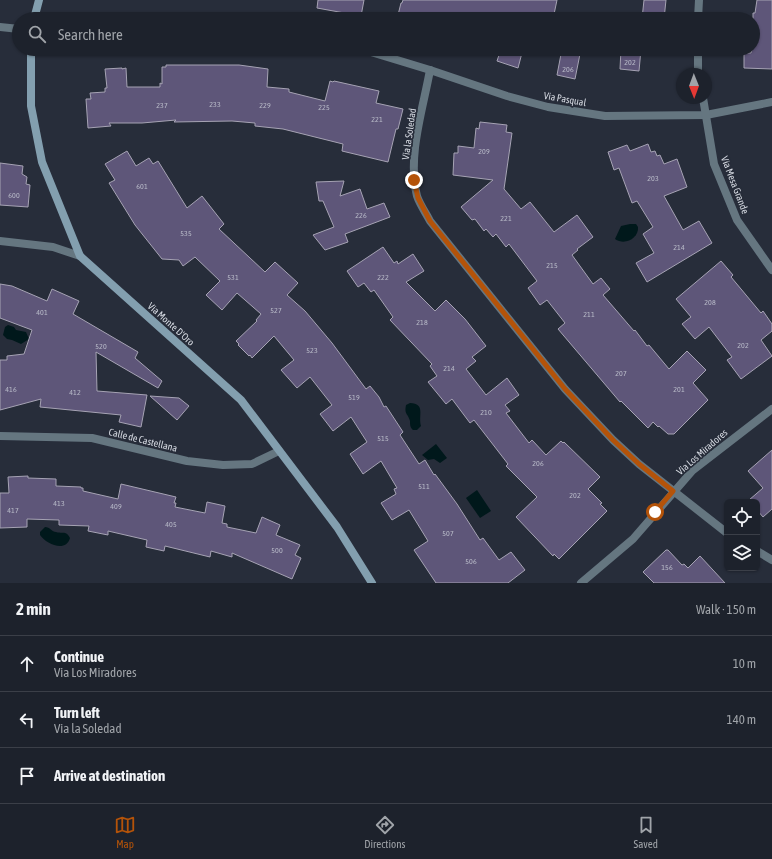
<!DOCTYPE html>
<html lang="en">
<head>
<meta charset="utf-8">
<style>
  :root { --surface:#1d222c; --page:#252a34; --text:#f1f3f6; --muted:#a0a4a9; --line:#3b3f48; --accent:#b45309 }
  body { margin:0; font-family:"Asap Condensed",sans-serif; background:var(--page); color:var(--text) }
  .controls { position:absolute; right:12px; bottom:12px; display:grid; overflow:hidden; border-radius:6px; box-shadow:0 1px 3px #0004 }
  .controls button { width:36px; height:36px; display:grid; place-items:center; padding:0; border:0; border-bottom:1px solid var(--line); background:var(--surface); color:var(--text); font:20px sans-serif }
  .compass { position:absolute; left:676px; top:68px; width:36px; height:36px; border-radius:50%; background:var(--surface); box-shadow:0 1px 3px #0004; rotate:179deg }
  .stop { position:absolute; width:12px; height:12px; margin:-9px; border:3px solid #b45309; border-radius:50%; background:#fff }
  .stop.end { background:#b45309; border-color:#fff; box-shadow:0 1px 4px #0008 }
  .list { margin:0; padding:0; list-style:none }
  h2 { display:flex; justify-content:space-between; align-items:center; height:52px; margin:0; padding:0 16px; font-size:17px }
  h2 small { font-size:13px; font-weight:400; color:var(--muted) }
  .list li { display:grid; grid-template-columns:26px 1fr auto; gap:12px; align-items:center; box-sizing:border-box; height:56px; padding:0 16px; border-top:1px solid var(--line) }
  .list b { display:block; font-size:15px; white-space:nowrap }
  .list p { margin:0; font-size:13px; white-space:nowrap; color:var(--muted) }
  .list em { font-size:13px; font-style:normal; color:var(--muted) }
  .icon { flex:none; width:22px; height:22px; fill:none; stroke:currentColor; stroke-width:2; stroke-linecap:round; stroke-linejoin:round }
  .map { position:relative; flex:none; width:772px; height:583px; overflow:hidden }
  .search { position:absolute; background:var(--surface); box-shadow:0 1px 3px #0004; left:12px; right:12px; top:12px; height:44px; display:flex; align-items:center; gap:10px; box-sizing:border-box; padding:0 14px; border-radius:22px; color:var(--muted); font-size:15px }
  .sheet { height:220px; background:var(--surface) }
  nav { display:flex; justify-content:space-around; align-items:center; box-sizing:border-box; height:56px; border-top:1px solid var(--line); background:var(--surface); font-size:11px; color:var(--muted) }
  nav a { display:grid; justify-items:center; gap:2px }
  nav .on { color:var(--accent) }
  .map>svg:first-child { display:block }
  .water { fill:#00181b }
  .building { fill:#5e5679; stroke:#a6a3b4 }
  .lines { fill:none; stroke-linecap:round; stroke-linejoin:round }
  .street { stroke:#657680; stroke-width:8 }
  .secondary { stroke:#839faf; stroke-width:8 }
  .route { stroke:#b45309; stroke-width:5 }
  .labels { text-anchor:middle; dominant-baseline:central; stroke-width:3.5; stroke-linejoin:round; paint-order:stroke }
  .number-label { font-size:8px; fill:#b6b8c6 }
  .street-label { font-size:10px; fill:#d4d8e0; stroke:#272d3a }
</style>
</head>
<body>
<div class="map">
<svg width="772" height="583" viewBox="0 0 772 583">
  <rect width="100%" height="100%" fill="#272d3a"/>
  <g class="water">
    <path d="M630,224H636L638,227C639,238 625,246 615,239L621,226Z"/>
    <polygon points="8,325 14,327 16,330 26,332 29,339 21,344 12,340 7,339 3,335 5,327"/>
    <path d="M410,403C426,404 418,415 421,426L417,430H413C410,427 410,425 410,421C408,413 404,415 406,405Z"/>
    <polygon points="436,444 447,458 440,463 434,459 428,460 422,455"/>
    <polygon points="477,490 491,511 480,518 466,498"/>
    <path d="M45,527C50,527 52,532 56,532C63,534 66,530 70,538C66,553 46,544 40,535V532Z"/>
  </g>
  <g class="building">
    <polygon points="318,0 364,0 361,16 317,8"/>
    <polygon points="403,0 557,0 553,19 397,19 401,3 402,3"/>
    <polygon points="644,0 666,0 664,19 642,19"/>
    <polygon points="757,0 772,0 772,69 744,68 744,53 751,53 752,49 753,49 753,13 755,13"/>
    <polygon points="501,49 523,49 518,68 497,61"/>
    <polygon points="562,49 581,49 575,79 557,75"/>
    <polygon points="621,49 641,49 639,71 620,69"/>
    <polygon points="166,65 239,65 268,69 267,87 289,89 289,92 325,101 330,81 333,82 334,81 379,91 376,103 403,109 398,129 396,129 388,162 342,151 343,144 283,129 255,126 255,123 232,121 174,122 176,120 142,123 109,123 111,126 88,128 86,99 91,99 90,93 105,92 105,88 107,88 105,69 122,68 122,69 126,68 127,87 160,87 160,83 162,84 162,67 166,67"/>
    <polygon points="480,122 507,125 506,132 512,133 504,189 521,209 530,202 554,232 577,215 593,237 577,249 578,250 572,255 593,284 601,278 610,289 603,295 634,331 635,330 647,346 649,345 669,369 687,351 706,370 693,383 708,400 674,434 668,434 659,426 658,427 653,422 648,428 621,401 620,402 558,329 565,323 547,300 540,305 528,288 537,281 509,244 506,247 496,234 493,237 486,229 484,231 475,219 472,220 461,207 493,180 453,175 454,153 458,153 458,146 474,148 476,128 479,129"/>
    <polygon points="648,144 651,152 655,151 657,156 660,155 664,164 677,159 687,187 664,196 683,230 699,221 712,243 647,282 636,263 654,253 643,234 653,227 637,201 632,203 619,168 614,170 608,152 627,145 630,151"/>
    <polygon points="127,151 136,166 149,158 153,164 158,161 187,208 202,196 224,224 219,229 265,272 275,262 298,283 287,295 305,311 332,343 366,389 370,386 379,397 384,407 386,406 403,432 400,435 419,464 425,460 434,475 435,474 457,504 480,540 483,538 499,560 511,552 525,570 508,583 436,583 414,550 428,541 409,510 392,520 381,503 396,494 394,489 397,488 381,461 363,474 350,454 367,442 351,417 333,431 320,414 332,405 310,377 297,388 281,370 294,360 274,336 252,358 250,355 249,356 238,345 239,344 236,341 257,321 256,320 261,314 237,293 222,310 206,295 220,281 195,257 183,266 179,260 162,259 135,225 109,183 115,180 105,164"/>
    <polygon points="0,163 23,166 22,174 27,177 26,184 30,185 28,207 0,205"/>
    <polygon points="344,181 340,196 360,189 367,209 384,203 390,217 345,234 348,242 325,250 313,235 334,227 323,201 319,201 316,182"/>
    <polygon points="383,247 394,263 397,261 398,264 413,254 424,271 406,282 435,311 446,300 465,319 486,346 472,357 476,361 466,369 486,395 507,378 519,395 505,405 510,411 506,413 529,443 532,440 546,455 561,441 563,443 564,442 600,477 588,489 602,503 600,504 607,511 559,559 554,554 553,556 516,517 537,497 506,466 508,464 474,420 470,423 452,399 446,404 428,382 437,376 430,366 432,364 390,320 393,317 374,290 371,292 364,283 358,287 347,271"/>
    <polygon points="721,261 733,275 731,277 761,313 763,311 772,324 772,331 761,340 772,356 741,379 727,360 732,357 709,327 695,339 682,324 691,317 676,299"/>
    <polygon points="0,284 12,286 47,301 52,289 79,301 73,314 138,352 135,358 162,381 158,388 96,352 97,391 147,395 141,427 119,422 121,415 40,407 41,399 0,410 0,360 7,360 7,356 24,354 32,330 0,318"/>
    <polygon points="150,396 179,398 189,406 177,420"/>
    <polygon points="772,450 772,509 763,517 757,510 757,502 750,502 749,500 763,488 748,471"/>
    <polygon points="28,476 28,478 56,479 56,486 81,487 81,488 83,488 83,491 118,499 121,484 176,497 174,503 176,503 175,507 205,513 207,502 225,506 222,523 227,524 227,527 256,533 262,517 280,525 276,535 300,545 295,555 301,558 292,579 232,553 232,557 211,551 210,557 165,546 164,551 146,547 147,540 108,531 108,535 88,531 89,526 59,525 59,520 27,519 27,527 0,528 0,493 9,493 8,477"/>
    <polygon points="666,550 668,550 682,565 684,564 688,568 700,556 725,583 654,583 643,572"/>
  </g>
  <g class="lines">
    <g class="street">
      <polyline points="698,19 699,0"/>
      <polyline points="0,27 19,29"/>
      <polyline points="361,49 430,70 507,96 548,107 605,116 706,115 772,102"/>
      <polyline points="698,49 698,74"/>
      <path d="M430,70C423,109 407,156 417,196C420,205 426,213 430,221L565,389L613,440L639,464L727,533"/>
      <polyline points="703,98 714,164 737,220 772,270"/>
      <polyline points="0,241 53,247 80,256"/>
      <polyline points="0,436 92,438 187,461 223,465 252,464 279,451"/>
      <polyline points="757,551 772,560"/>
      <polyline points="581,583 633,539 693,470 772,409"/>
    </g>
    <g class="secondary">
      <polyline points="34,19 39,0"/>
      <polyline points="31,49 31,106 42,162 80,256 241,400 337,527 372,583"/>
    </g>
  </g>
  <g class="lines">
    <polyline class="route" points="414,180 418,198 430,221 565,389 613,440 639,464 673,491 655,512"/>
  </g>
  <g class="labels">
    <g class="number-label">
      <text x="630" y="62">202</text>
      <text x="568" y="69">206</text>
      <text x="215" y="104">233</text>
      <text x="162" y="105">237</text>
      <text x="265" y="105">229</text>
      <text x="324" y="107">225</text>
      <text x="377" y="119">221</text>
      <text x="484" y="151">209</text>
      <text x="653" y="178">203</text>
      <text x="142" y="186">601</text>
      <text x="14" y="195">600</text>
      <text x="361" y="215">226</text>
      <text x="506" y="218">221</text>
      <text x="186" y="233">535</text>
      <text x="679" y="247">214</text>
      <text x="552" y="265">215</text>
      <text x="233" y="277">531</text>
      <text x="383" y="277">222</text>
      <text x="710" y="302">208</text>
      <text x="276" y="310">527</text>
      <text x="42" y="312">401</text>
      <text x="589" y="314">211</text>
      <text x="422" y="322">218</text>
      <text x="743" y="345">202</text>
      <text x="101" y="346">520</text>
      <text x="312" y="350">523</text>
      <text x="449" y="368">214</text>
      <text x="621" y="373">207</text>
      <text x="11" y="389">416</text>
      <text x="679" y="389">201</text>
      <text x="75" y="392">412</text>
      <text x="354" y="397">519</text>
      <text x="486" y="412">210</text>
      <text x="383" y="438">515</text>
      <text x="538" y="463">206</text>
      <text x="424" y="486">511</text>
      <text x="575" y="495">202</text>
      <text x="59" y="503">413</text>
      <text x="116" y="506">409</text>
      <text x="13" y="510">417</text>
      <text x="171" y="524">405</text>
      <text x="448" y="533">507</text>
      <text x="277" y="550">500</text>
      <text x="471" y="561">506</text>
      <text x="667" y="567">156</text>
    </g>
    <g class="street-label">
      <text transform="translate(565 99) rotate(10)">Via Pasqual</text>
      <text transform="translate(409 134) rotate(-82)">Via la Soledad</text>
      <text transform="translate(735 185) rotate(69)">Via Mesa Grande</text>
      <text transform="translate(171 324) rotate(42)">Via Monte D'Oro</text>
      <text transform="translate(143 440) rotate(14)">Calle de Castellana</text>
      <text transform="translate(702 452) rotate(-41)">Via Los Miradores</text>
    </g>
  </g>
</svg>
<div class="controls">
<button><svg class="icon" aria-label="locate" viewBox="0 0 24 24"><circle cx="12" cy="12" r="6"/><path d="M12 2v4M12 18v4M2 12h4M18 12h4"/></svg></button>
<button><svg class="icon" aria-label="layers" viewBox="0 0 24 24"><path d="M12 4l9 5-9 5-9-5zM3 14l9 5 9-5"/></svg></button>
</div>
<svg class="compass" viewBox="-18 -18 36 36"><path d="M0-13l5 13h-10z" fill="#e53935"/><path d="M0 13l5-13h-10z" fill="#a0a4a9"/></svg>
<div class="stop" style="left:655px;top:512px"></div>
<div class="stop end" style="left:414px;top:180px"></div>
<div class="search"><svg class="icon" aria-label="search" viewBox="0 0 24 24"><circle cx="10" cy="10" r="6"/><path d="M15 15l6 6"/></svg>Search here</div>
</div>
<section class="sheet">
<h2>2 min<small>Walk · 150 m</small></h2>
<ul class="list">
<li><svg class="icon" aria-label="ahead" viewBox="0 0 24 24"><path d="M12 20V5M6 11l6-6 6 6"/></svg><div><b>Continue</b><p>Via Los Miradores</p></div><em>10 m</em></li>
<li><svg class="icon" aria-label="left" viewBox="0 0 24 24"><path d="M17 20v-9H6M10 6l-5 5 5 5"/></svg><div><b>Turn left</b><p>Via la Soledad</p></div><em>140 m</em></li>
<li><svg class="icon" aria-label="arrive" viewBox="0 0 24 24"><path d="M6 21V4h12l-3 4 3 4H6"/></svg><div><b>Arrive at destination</b></div></li>
</ul>
</section>
<nav>
<a class="on"><svg class="icon" aria-label="map" viewBox="0 0 24 24"><path d="M3 6l6-2 6 2 6-2v14l-6 2-6-2-6 2zM9 4v14M15 6v14"/></svg>Map</a>
<a><svg class="icon" aria-label="directions" viewBox="0 0 24 24"><path d="M12 3l9 9-9 9-9-9zM9 14v-3h6M13 9l2 2-2 2"/></svg>Directions</a>
<a><svg class="icon" aria-label="saved" viewBox="0 0 24 24"><path d="M7 4h10v16l-5-4-5 4z"/></svg>Saved</a>
</nav>
</body>
</html>
